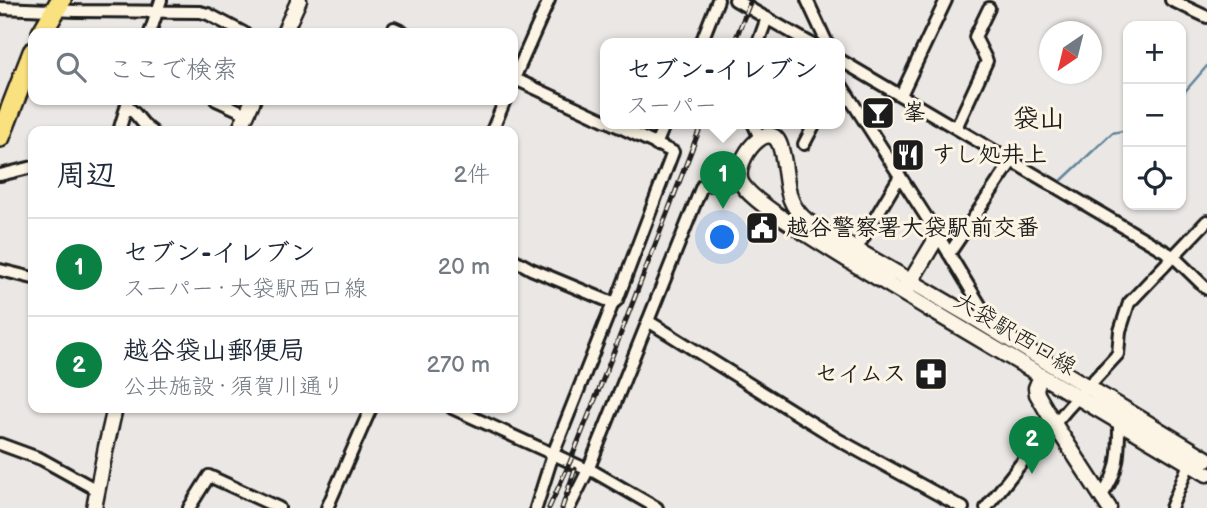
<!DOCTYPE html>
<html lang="ja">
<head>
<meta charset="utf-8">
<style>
  :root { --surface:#fff; --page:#f2f2f3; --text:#1f2937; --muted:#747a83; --line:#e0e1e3; --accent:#0b8043 }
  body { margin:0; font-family:"Balsamiq Sans","Klee One",sans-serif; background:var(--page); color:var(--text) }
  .controls { position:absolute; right:21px; top:21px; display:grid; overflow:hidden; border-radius:14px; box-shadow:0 2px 5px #0004 }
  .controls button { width:63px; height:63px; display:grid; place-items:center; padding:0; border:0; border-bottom:2px solid var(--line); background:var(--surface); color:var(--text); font:35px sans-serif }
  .compass { position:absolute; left:1039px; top:21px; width:63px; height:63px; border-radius:50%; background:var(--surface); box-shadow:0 2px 5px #0004; rotate:215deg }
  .you { position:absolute; left:723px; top:238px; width:24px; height:24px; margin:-18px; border:5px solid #fff; border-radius:50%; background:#1a73e8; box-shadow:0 0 0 10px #1a73e833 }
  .badge { display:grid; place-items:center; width:46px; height:46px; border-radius:50%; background:var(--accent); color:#fff; font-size:23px; font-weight:700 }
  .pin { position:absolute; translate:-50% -58px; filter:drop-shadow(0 2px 4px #0008) }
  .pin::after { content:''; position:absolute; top:37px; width:24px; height:21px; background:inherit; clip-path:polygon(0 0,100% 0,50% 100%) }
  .popup { position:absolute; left:600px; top:38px; width:245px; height:91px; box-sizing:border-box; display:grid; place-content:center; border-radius:14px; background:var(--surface); filter:drop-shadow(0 2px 5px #0005); font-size:23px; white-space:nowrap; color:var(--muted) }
  .popup b { font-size:26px; color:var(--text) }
  .popup::after { content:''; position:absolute; left:50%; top:100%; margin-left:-14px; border:14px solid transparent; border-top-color:var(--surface) }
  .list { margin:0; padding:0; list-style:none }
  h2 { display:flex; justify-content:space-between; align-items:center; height:91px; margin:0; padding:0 28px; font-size:30px }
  h2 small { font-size:23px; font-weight:400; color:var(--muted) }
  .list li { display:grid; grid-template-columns:46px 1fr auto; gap:21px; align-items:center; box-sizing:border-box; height:98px; padding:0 28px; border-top:2px solid var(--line) }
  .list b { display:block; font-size:26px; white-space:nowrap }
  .list p { margin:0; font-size:23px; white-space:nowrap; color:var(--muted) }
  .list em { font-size:23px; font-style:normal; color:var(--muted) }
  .icon { flex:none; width:38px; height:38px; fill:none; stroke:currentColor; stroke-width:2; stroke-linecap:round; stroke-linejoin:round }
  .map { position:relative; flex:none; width:1207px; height:508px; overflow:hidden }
  .search { position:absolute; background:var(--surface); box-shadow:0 2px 5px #0004; left:28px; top:28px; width:490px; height:77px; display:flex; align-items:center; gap:18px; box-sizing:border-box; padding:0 24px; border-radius:14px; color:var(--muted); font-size:26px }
  .panel { position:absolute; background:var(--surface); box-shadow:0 2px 5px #0004; left:28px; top:126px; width:490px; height:287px; border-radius:14px }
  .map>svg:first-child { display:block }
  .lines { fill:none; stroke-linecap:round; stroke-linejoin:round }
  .stream { stroke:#60859a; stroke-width:2.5 }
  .street-casing { stroke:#1c1c1c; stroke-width:16 }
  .secondary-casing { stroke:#1c1c1c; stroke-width:19 }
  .highway-casing { stroke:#1c1c1c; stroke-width:24 }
  .street { stroke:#fcf5e5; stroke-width:10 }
  .secondary { stroke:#fcf5e5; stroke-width:14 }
  .highway { stroke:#fae180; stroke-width:19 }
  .rail-casing { stroke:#1c1c1c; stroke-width:5 }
  .rail { stroke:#fcf5e5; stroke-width:2.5; stroke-dasharray:8; stroke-linecap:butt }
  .labels { text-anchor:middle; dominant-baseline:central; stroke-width:6; stroke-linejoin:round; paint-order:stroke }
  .poi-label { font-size:23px; font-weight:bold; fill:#1c1c1c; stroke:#fcf5e5; text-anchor:start }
  .street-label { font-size:23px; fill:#1c1c1c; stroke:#fcf5e5 }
  .quarter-label { font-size:26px; font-weight:bold; fill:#1c1c1c; stroke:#fcf5e5 }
</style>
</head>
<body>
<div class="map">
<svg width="1207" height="508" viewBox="0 0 1207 508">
  <rect width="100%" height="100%" fill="#eae7e4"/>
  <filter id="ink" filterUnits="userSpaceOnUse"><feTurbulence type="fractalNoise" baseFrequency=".0143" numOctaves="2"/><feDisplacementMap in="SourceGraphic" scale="14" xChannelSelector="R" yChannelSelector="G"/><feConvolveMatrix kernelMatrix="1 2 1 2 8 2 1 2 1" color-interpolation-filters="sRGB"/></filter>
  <g filter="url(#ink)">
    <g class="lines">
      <g class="stream">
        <polyline points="1181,96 1207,66"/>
        <polyline points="1059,183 1112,133 1128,130"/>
      </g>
      <defs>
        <g id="street">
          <polyline points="735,0 810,43"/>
          <polyline points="807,0 827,43"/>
          <polyline points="1171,0 1207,17"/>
          <polyline points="0,8 76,11 200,12 208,14 244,33"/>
          <polyline points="394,28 405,33"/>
          <polyline points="150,33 161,0"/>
          <polyline points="701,43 718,0"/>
          <polyline points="758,43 767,18"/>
          <polyline points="840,60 1173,256 1207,289"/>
          <polyline points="513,78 606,121"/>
          <polyline points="513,81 549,0"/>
          <polyline points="840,83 934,229 936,239 942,242 983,310 979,321"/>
          <polyline points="901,95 946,0"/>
          <polyline points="216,100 247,114"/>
          <path d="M127,107C138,113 141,125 152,131"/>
          <polyline points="753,123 760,138"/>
          <polyline points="956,128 987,61 975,37 989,8"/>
          <polyline points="119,131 128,101"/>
          <polyline points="492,131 505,100"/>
          <polyline points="804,144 815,123"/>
          <polyline points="656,145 665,123"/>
          <polyline points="0,175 33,167"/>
          <polyline points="856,250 900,176"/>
          <polyline points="949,254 1012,161"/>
          <polyline points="513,259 531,269 613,303 617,300 673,152 611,123"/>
          <polyline points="0,270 33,278"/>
          <polyline points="648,321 702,186 740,180"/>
          <polyline points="452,408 588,470 591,470 657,508"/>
          <polyline points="0,444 41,459 97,490"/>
          <path d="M1102,495C1120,472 1119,449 1119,421"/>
          <polyline points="189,508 209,476 279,508"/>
          <polyline points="327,508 371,408"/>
          <polyline points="536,508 553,454 613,303"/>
          <polyline points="569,508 588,470 648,321 839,440 963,508"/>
          <polyline points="986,508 1019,466 1068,408 1118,354 1120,331 1129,303 1207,221"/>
          <polyline points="1171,508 1189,464"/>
        </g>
        <g id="secondary">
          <polyline points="284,33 299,0"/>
          <polyline points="239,131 253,100"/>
          <polyline points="906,289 936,239"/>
          <polyline points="1041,376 1036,388 1037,394 1055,425 1109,508"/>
          <path d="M1207,459L979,321L807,221C782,201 789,177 781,149C772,112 732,160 741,182C746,193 766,207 776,214C826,248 878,278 929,309C1022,364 1115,419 1207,474"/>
          <polyline points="94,508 106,447 115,408"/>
        </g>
        <g id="highway">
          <polyline points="42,33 61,0"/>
          <polyline points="0,137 33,52"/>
        </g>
      </defs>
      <use href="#street" class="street-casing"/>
      <use href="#secondary" class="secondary-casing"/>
      <use href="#highway" class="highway-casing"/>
      <use href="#street" class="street"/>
      <use href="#secondary" class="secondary"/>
      <use href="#highway" class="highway"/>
      <defs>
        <g id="rail">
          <polyline points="734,43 751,0"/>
          <polyline points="549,508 570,462 604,377 702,123"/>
          <polyline points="562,508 575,469"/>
        </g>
      </defs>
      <use href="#rail" class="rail-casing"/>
      <use href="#rail" class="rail"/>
    </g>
  </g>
  <defs>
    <symbol id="bar-square" viewBox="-11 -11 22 22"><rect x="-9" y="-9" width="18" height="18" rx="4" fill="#1c1c1c" stroke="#fcf5e5"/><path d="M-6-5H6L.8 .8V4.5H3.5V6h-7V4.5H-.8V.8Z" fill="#fff"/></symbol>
    <symbol id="restaurant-square" viewBox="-11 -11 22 22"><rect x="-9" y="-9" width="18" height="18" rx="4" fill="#1c1c1c" stroke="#fcf5e5"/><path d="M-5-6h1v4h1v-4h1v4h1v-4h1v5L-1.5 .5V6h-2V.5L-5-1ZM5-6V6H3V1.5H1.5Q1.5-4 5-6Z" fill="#fff"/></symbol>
    <symbol id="civic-square" viewBox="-11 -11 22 22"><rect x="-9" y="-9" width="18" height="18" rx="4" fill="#1c1c1c" stroke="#fcf5e5"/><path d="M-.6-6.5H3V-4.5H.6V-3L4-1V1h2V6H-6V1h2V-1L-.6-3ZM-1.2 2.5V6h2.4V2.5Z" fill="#fff"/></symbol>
    <symbol id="pharmacy-square" viewBox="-11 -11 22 22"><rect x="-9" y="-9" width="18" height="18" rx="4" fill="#1c1c1c" stroke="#fcf5e5"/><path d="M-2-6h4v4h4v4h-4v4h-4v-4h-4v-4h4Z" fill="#fff"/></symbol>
  </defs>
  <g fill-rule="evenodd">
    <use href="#bar-square" x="859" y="94" width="38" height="38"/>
    <use href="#restaurant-square" x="889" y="136" width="38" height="38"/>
    <use href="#civic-square" x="743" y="209" width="38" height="38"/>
    <use href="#pharmacy-square" x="912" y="355" width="38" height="38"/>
  </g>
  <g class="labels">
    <g class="poi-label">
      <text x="903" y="113">峯</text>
      <text x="932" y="155">すし処井上</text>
      <text x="786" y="228">越谷警察署大袋駅前交番</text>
      <text x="906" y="374" text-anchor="end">セイムス</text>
    </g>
    <g class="street-label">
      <text transform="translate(1015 334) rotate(31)">大袋駅西口線</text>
    </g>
    <g class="quarter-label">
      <text x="1039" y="119">袋山</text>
    </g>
  </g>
</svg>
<div class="controls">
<button>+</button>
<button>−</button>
<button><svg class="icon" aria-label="locate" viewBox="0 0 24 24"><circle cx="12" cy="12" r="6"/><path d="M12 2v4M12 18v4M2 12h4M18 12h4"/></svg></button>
</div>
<svg class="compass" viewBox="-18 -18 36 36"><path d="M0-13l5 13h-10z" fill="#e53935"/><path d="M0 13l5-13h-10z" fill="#747a83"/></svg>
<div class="you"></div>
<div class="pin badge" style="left:723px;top:209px">1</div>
<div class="popup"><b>セブン-イレブン</b>スーパー</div>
<div class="pin badge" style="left:1032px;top:474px">2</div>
<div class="search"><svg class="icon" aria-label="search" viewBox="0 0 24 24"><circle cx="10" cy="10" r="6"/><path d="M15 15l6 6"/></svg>ここで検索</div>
<section class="panel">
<h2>周辺<small>2件</small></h2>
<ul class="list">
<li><span class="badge">1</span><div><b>セブン-イレブン</b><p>スーパー · 大袋駅西口線</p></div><em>20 m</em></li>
<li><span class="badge">2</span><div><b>越谷袋山郵便局</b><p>公共施設 · 須賀川通り</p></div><em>270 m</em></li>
</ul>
</section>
</div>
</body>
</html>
